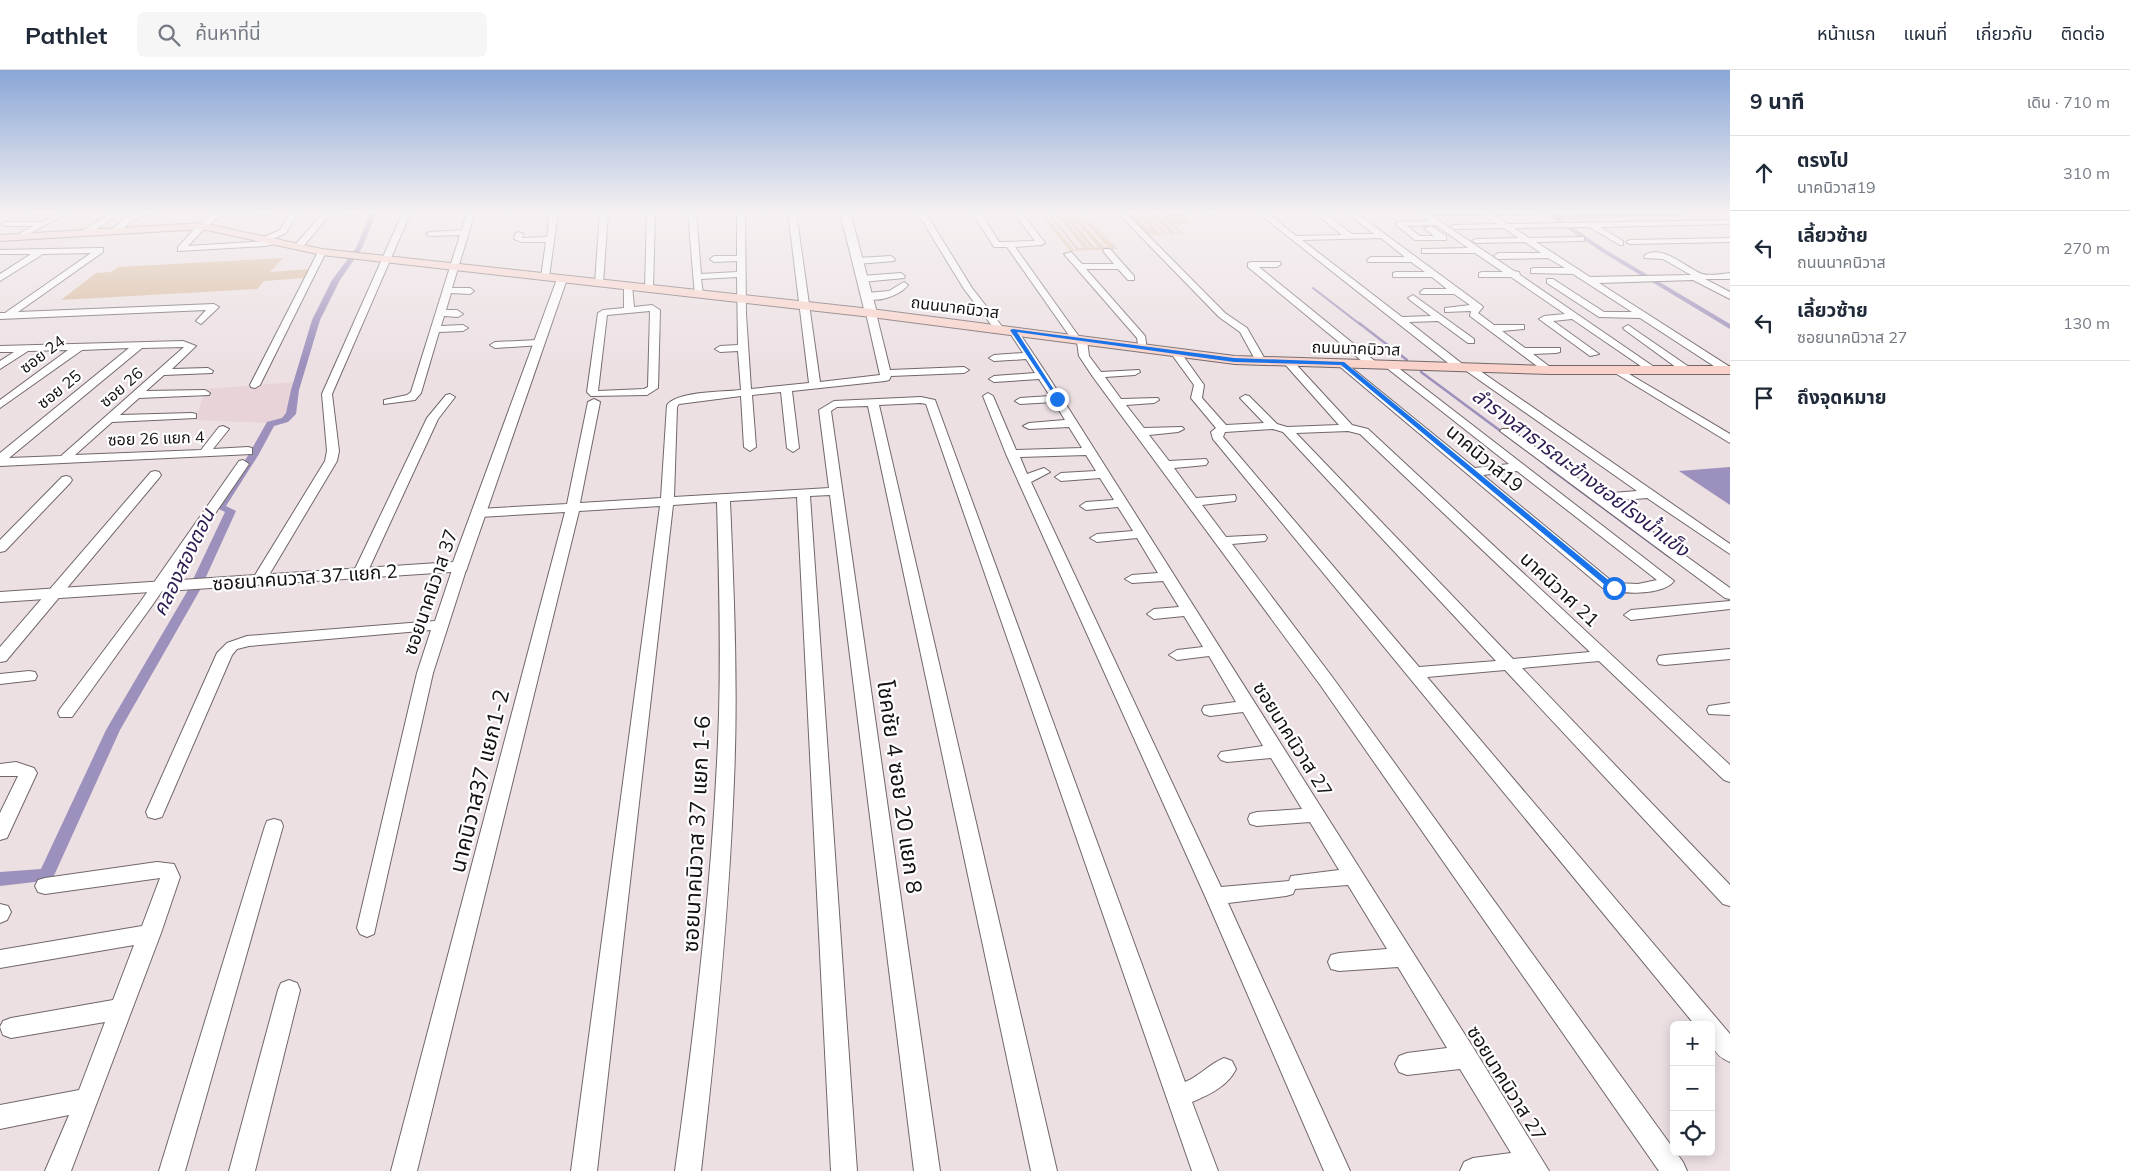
<!DOCTYPE html>
<html lang="th">
<head>
<meta charset="utf-8">
<style>
  :root { --surface:#fff; --page:#f6f6f7; --text:#1f2937; --muted:#747a83; --line:#e0e1e3 }
  body { margin:0; font-family:Mulish,"Noto Sans Thai",sans-serif; background:var(--page); color:var(--text) }
  .controls { position:absolute; right:15px; bottom:15px; display:grid; overflow:hidden; border-radius:8px; box-shadow:0 2px 12px #0003 }
  .controls button { width:45px; height:45px; display:grid; place-items:center; padding:0; border:0; border-bottom:1px solid var(--line); background:var(--surface); color:var(--text); font:25px sans-serif }
  .stop { position:absolute; width:15px; height:15px; margin:-11px; border:4px solid #1a73e8; border-radius:50%; background:#fff }
  .stop.end { background:#1a73e8; border-color:#fff; box-shadow:0 1px 5px #0008 }
  .list { margin:0; padding:0; list-style:none }
  h2 { display:flex; justify-content:space-between; align-items:center; height:65px; margin:0; padding:0 20px; font-size:21px }
  h2 small { font-size:16px; font-weight:400; color:var(--muted) }
  .list li { display:grid; grid-template-columns:32px 1fr auto; gap:15px; align-items:center; box-sizing:border-box; height:75px; padding:0 20px; border-top:1px solid var(--line) }
  .list b { display:block; font-size:19px; white-space:nowrap }
  .list p { margin:0; font-size:16px; white-space:nowrap; color:var(--muted) }
  .list em { font-size:16px; font-style:normal; color:var(--muted) }
  .icon { flex:none; width:28px; height:28px; fill:none; stroke:currentColor; stroke-width:2; stroke-linecap:round; stroke-linejoin:round }
  .map { position:relative; flex:none; width:1730px; height:1101px; overflow:hidden }
  header { display:flex; align-items:center; gap:30px; box-sizing:border-box; height:70px; padding:0 25px; background:var(--surface); border-bottom:1px solid var(--line) }
  header strong { font-size:24px }
  nav { display:flex; gap:28px; margin-inline-start:auto; font-size:18px }
  .search { width:350px; height:45px; background:var(--page); display:flex; align-items:center; gap:12px; box-sizing:border-box; padding:0 18px; border-radius:8px; color:var(--muted); font-size:19px }
  main { display:flex }
  aside { flex:1; background:var(--surface) }
  .map>svg:first-child { display:block }
  .built { fill:#e7d3d8 }
  .green { fill:#d7b89a }
  .water { fill:#9c90bc }
  .lines { fill:none; stroke-linecap:round; stroke-linejoin:round }
  .stream-far2 { stroke:#9c90bc; stroke-width:2 }
  .stream-far1 { stroke:#9c90bc; stroke-width:2.5 }
  .stream { stroke:#9c90bc; stroke-width:3 }
  .canal { fill:#9c90bc; fill-rule:evenodd }
  .minor-casing { stroke:#716769; stroke-width:2 }
  .tertiary-casing { stroke:#716769; stroke-width:2 }
  .secondary-casing { stroke:#716769; stroke-width:2 }
  .minor { fill:#fff; fill-rule:evenodd }
  .tertiary { fill:#fff; fill-rule:evenodd }
  .secondary { fill:#f9d3ca; fill-rule:evenodd }
  .route { fill:#1a73e8 }
  .labels { text-anchor:middle; dominant-baseline:central; stroke-width:4.5; stroke-linejoin:round; paint-order:stroke }
  .far-street-label { font-size:16px; fill:#151112; stroke:#fff }
  .street-label { font-size:19px; fill:#151112; stroke:#fff }
  .water-label { font-size:20px; font-style:italic; fill:#301c52; stroke:#fff }
  .near-street-label { font-size:22px; fill:#151112; stroke:#fff }
</style>
</head>
<body>
<header>
<strong>Pathlet</strong>
<div class="search"><svg class="icon" aria-label="search" viewBox="0 0 24 24"><circle cx="10" cy="10" r="6"/><path d="M15 15l6 6"/></svg>ค้นหาที่นี่</div>
<nav><a>หน้าแรก</a><a>แผนที่</a><a>เกี่ยวกับ</a><a>ติดต่อ</a></nav>
</header>
<main>
<div class="map">
<svg width="1730" height="1101" viewBox="0 0 1730 1101">
  <rect width="100%" height="100%" fill="#ece0e3"/>
  <g class="built">
    <polygon points="79,166 60,178 0,180 0,171"/>
    <polygon points="295,312 289,341 285,348 280,350 266,353 195,350 206,319"/>
  </g>
  <g class="green">
    <polygon points="1038,142 1042,142 1074,180 1076,179 1046,142 1049,142 1078,178 1084,178 1054,142 1058,142 1089,178 1091,178 1061,142 1065,142 1094,177 1099,178 1068,142 1072,142 1104,177 1108,177 1076,142 1080,142 1112,176 1083,142 1117,179 1070,181"/>
    <polygon points="1122,142 1126,142 1141,155 1129,142 1132,142 1146,157 1149,157 1135,142 1139,142 1161,164 1164,164 1142,142 1146,142 1168,164 1171,164 1149,142 1154,142 1175,163 1180,163 1157,142 1161,142 1173,153 1176,153 1164,142 1168,142 1181,153 1183,153 1171,142 1183,142 1191,153 1173,154 1184,164 1146,165"/>
    <polygon points="283,188 270,202 309,199 304,208 264,211 257,219 61,230 96,203 111,202 118,197"/>
  </g>
  <polygon class="water" points="1730,397 1730,435 1679,401"/>
  <g class="lines">
    <polyline class="stream-far2" points="1313,218 1361,255"/>
    <g class="stream-far1">
      <polyline points="1359,253 1407,290"/>
      <polyline points="1421,302 1549,397"/>
    </g>
    <polyline class="stream" points="1547,396 1670,487"/>
    <g class="canal">
      <polygon points="371,142 377,142 362,178 340,210 320,250 299,320 296,344 288,352 274,356 259,384 226,436 236,441 200,520 120,660 52,810 0,816 0,802 41,799 106,660 188,520 225,442 215,437 249,384 267,352 282,348 286,343 291,320 312,250 332,210 356,178"/>
      <polygon points="1543,142 1550,142 1555,145 1685,142 1676,146 1560,149 1606,180 1730,254 1730,259 1602,182"/>
    </g>
    <defs>
      <g id="minor">
        <polygon points="23,142 69,142 18,170 15,170 15,166 33,156 6,156 2,154 3,152 42,152 56,144 27,144"/>
        <polygon points="113,142 122,142 88,165 82,165 82,161"/>
        <polygon points="142,142 154,142 132,151 117,163 110,161 126,147"/>
        <polygon points="216,142 270,143 266,145 219,147 205,158 188,176 266,171 263,169 264,167 280,160 291,142 299,142 286,163 273,169 278,169 278,173 265,176 178,181 178,177 199,154"/>
        <polygon points="324,142 371,142 327,148 301,179 295,179 295,175"/>
        <polygon points="403,142 411,142 332,324 339,381 337,391 266,510 264,513 254,513 252,510 325,391 327,381 322,324"/>
        <polygon points="467,142 475,142 452,218 470,218 474,221 470,224 451,223 446,240 457,240 463,244 458,247 444,246 441,256 463,255 468,258 463,261 439,262 421,323 415,330 384,334 384,330 407,325 411,322 460,165 430,166 426,164 430,162 462,160"/>
        <polygon points="550,142 558,142 549,207 545,210 541,207 546,172 522,172 514,169 515,164 519,162 523,164 522,168 547,167"/>
        <polygon points="600,142 608,142 603,213 599,216 595,213"/>
        <polygon points="647,142 655,142 653,219 649,222 645,219"/>
        <path d="M688,142H696L701,204L737,202V191L714,192L710,189L714,186H737V142H745L746,244L751,319L809,313L788,142H796L820,312L880,305L866,243L871,240L876,243L890,300L964,297L969,300L964,303L891,306L889,310L885,311L792,321L799,378L793,382L787,378L781,322L752,325L756,377L750,381L744,377L741,326L679,334L677,337L674,427L829,418L819,340L834,331L921,327L935,330L1185,1012C1200,1006 1209,994 1224,988L1232,991L1236,999C1228,1016 1209,1025 1192,1032L1218,1101H1192L926,334L921,333L879,335L1057,1101H1031L868,336L837,337L831,341L940,1101H914L830,425L810,426L857,1101H831L797,427L730,431C734,524 738,617 734,710C729,841 716,971 701,1101H675C696,949 714,797 719,644C721,574 719,503 717,432L673,435L597,1101H571L660,436L579,441L417,1101H391L565,442L479,447L472,443L479,439L567,434L588,332L594,329L600,332L580,433L661,428L667,335C678,321 723,322 741,320L738,281L720,282L715,279L720,276L738,275L737,207L701,209L703,224L695,226Z"/>
        <polygon points="917,142 925,142 972,218 1004,259 1002,261 996,261 964,219"/>
        <polygon points="972,142 980,142 999,172 1035,171 1013,142 1021,142 1045,173 1041,175 1015,177 1080,268 1087,270 1089,286 1101,302 1139,300 1140,302 1135,305 1105,307 1121,329 1158,328 1159,330 1154,333 1126,335 1144,358 1182,357 1184,359 1178,362 1149,365 1169,391 1206,389 1208,392 1206,395 1174,398 1196,428 1235,425 1236,428 1235,431 1202,435 1226,467 1265,465 1267,468 1265,471 1232,474 1333,608 1683,1092 1687,1101 1659,1101 1321,616 1093,307 1079,286 1077,272 1073,271 1007,177 994,177"/>
        <polygon points="1117,142 1125,142 1225,243 1247,258 1266,291 1265,293 1257,293 1240,262 1219,247"/>
        <polygon points="1205,142 1213,142 1213,143 1209,145"/>
        <polygon points="1257,142 1266,142 1296,166 1342,165 1314,142 1323,142 1352,164 1374,164 1346,142 1355,142 1481,235 1483,237 1478,243 1494,255 1524,255 1524,259 1502,261 1525,278 1560,278 1560,282 1556,283 1533,284 1554,300 1549,303 1545,302 1470,246 1471,241 1445,242 1445,238 1470,235 1454,224 1421,224 1420,222 1424,219 1447,219 1432,207 1393,207 1393,203 1396,202 1425,202 1411,192 1368,192 1367,190 1371,187 1405,187 1381,168 1302,170 1402,247 1431,246 1410,230 1408,228 1413,225 1474,269 1474,273 1468,273 1438,251 1409,252 1465,296 1473,296 1730,474 1730,484 1647,428 1610,431 1730,518 1730,529 1725,528 1500,361 1502,359 1510,359 1600,424 1637,421 1465,300 1457,300"/>
        <polygon points="1417,142 1426,142 1514,201 1519,202 1520,205 1660,301 1659,303 1651,303 1572,249 1553,251 1599,284 1590,286 1539,249 1544,246 1565,244 1511,207 1479,207 1479,203 1482,202 1503,202 1475,183 1422,183 1422,179 1425,179 1468,178 1436,155 1407,156 1420,166 1434,166 1424,158 1431,156 1446,166 1446,170 1415,170 1395,154 1399,152 1429,151"/>
        <path d="M1430,142H1543L1539,144L1493,145L1507,154L1730,150V154L1600,157L1623,171V175H1620L1589,157L1514,158L1529,168L1584,167V171H1581L1536,172L1590,207L1691,205L1663,189L1645,188L1644,186C1662,173 1686,198 1702,204C1710,206 1722,204 1730,203V209H1705L1730,222V229L1693,210L1599,213L1730,297V302H1723L1640,248L1599,247L1547,213V209H1553L1604,242H1632L1573,204L1531,203V199L1534,198H1565L1548,188L1498,189L1494,186L1498,183H1541L1525,172L1476,173L1472,171L1476,169L1518,168L1504,158L1454,159L1450,157L1454,155L1497,154L1483,145H1433Z"/>
        <polygon points="1730,168 1730,172 1630,174 1626,172 1630,170"/>
        <polygon points="100,178 103,178 103,182 18,242 214,234 219,237 201,254 196,251 206,240 0,249 0,243 5,243 91,183 43,184 0,211 0,204 31,184 0,184 0,180"/>
        <polygon points="1104,179 1110,179 1134,206 1134,210 1128,210 1118,199 1086,199 1145,266 1147,280 1139,280 1137,268 1064,184 1071,182 1082,194 1114,194 1103,181"/>
        <polygon points="319,180 326,182 260,315 255,318 251,317 250,315"/>
        <polygon points="891,186 895,189 894,191 857,194 853,191 857,188"/>
        <polygon points="1251,192 1280,192 1281,194 1277,197 1259,197 1376,292 1376,296 1368,296 1248,197 1248,193"/>
        <polygon points="901,203 905,206 904,208 862,212 858,209 862,206"/>
        <path d="M904,212L908,215C900,226 874,235 862,226L867,223L889,221Z"/>
        <path d="M628,213L632,216L634,237L652,235L660,240L658,318L647,325L591,326L587,322L598,243L603,240L624,238V216ZM650,241L648,317L644,319L598,321L607,245Z"/>
        <polygon points="1628,255 1692,299 1692,303 1684,303 1625,260 1623,258"/>
        <path d="M1010,258H1016L1048,306L1474,979L1549,1101H1460L1464,1092L1473,1088L1511,1083L1460,999L1407,1005L1399,1002L1395,994L1399,986L1407,983L1447,978L1398,897L1339,901L1331,899L1328,892L1331,885L1339,883L1387,879L1348,815L1295,819L1293,824L1286,826L1228,833L1350,1101H1324L1205,826L1006,384L983,326L988,323L993,326L1016,380L1082,378L1069,357L1029,359L1023,356L1029,353L1065,350L1054,332L1020,334L1015,331L1020,328L1050,326L1039,309L994,312L989,309L994,306L1035,303L1026,289L994,291L989,288L994,285L1023,283L1008,260ZM1086,385L1096,401L1061,403L1055,407L1061,411L1100,408L1114,430L1086,432L1080,436L1086,440L1118,437L1133,461L1097,464L1090,468L1097,472L1137,468L1158,503L1132,505L1125,509L1132,513L1163,511L1179,537L1154,539L1147,544L1154,549L1184,546L1203,577L1177,580L1169,585L1177,590L1209,586L1236,632L1204,636L1202,640L1204,644L1210,646L1243,642L1263,676L1221,682L1218,686L1221,690L1227,692L1271,688L1302,739L1257,742L1250,744L1248,749L1250,754L1257,756L1310,752L1339,800L1291,806L1289,811L1221,817L1031,412L1050,402L1044,398L1027,404L1020,387Z"/>
        <polygon points="538,270 543,273 542,275 495,278 490,275 495,272"/>
        <path d="M183,271L196,276L172,299L208,298L213,301L212,303L164,305L146,321L205,320L210,323L209,325L139,328L120,345L192,343L196,344V348L112,352L75,385L201,380L219,357L223,356L229,359L213,379L248,377L252,378V384L0,396V383L129,278L82,280L0,338V330L68,280L28,281L0,299V291L14,282H0V276ZM184,277L61,386L9,388L142,278Z"/>
        <path d="M1175,279L1179,280L1204,315L1202,328L1226,355L1264,353L1240,328L1245,325L1249,326L1277,354L1287,357L1339,355L1283,292L1284,290H1292L1352,355L1368,359L1730,695V712L1724,710L1599,591L1522,598L1730,815V836L1723,834L1505,600L1427,607L1730,964V992C1711,984 1711,973 1711,955H1695L1213,369L1211,362L1216,358L1191,328L1194,315L1170,282ZM1273,359L1283,362L1496,591L1419,597L1223,367L1225,362ZM1348,361L1360,364L1590,582L1513,589L1296,363Z"/>
        <path d="M1342,290L1475,398L1509,394L1383,295L1388,292L1392,293L1674,511C1663,526 1620,524 1604,519L1338,295V291ZM1517,401L1657,510L1638,514L1614,513L1483,405Z"/>
        <polygon points="1619,298 1730,364 1730,373 1615,303 1615,299"/>
        <polygon points="450,324 455,327 438,349 367,503 360,507 355,506 353,503 427,348 446,325"/>
        <polygon points="243,390 249,394 151,537 72,647 60,647 58,643 60,639 141,531 239,391"/>
        <polygon points="155,401 159,402 161,405 159,408 6,591 0,592 0,577 151,402"/>
        <polygon points="66,406 70,407 72,410 70,413 5,481 0,482 0,470 62,407"/>
        <polygon points="460,493 467,497 433,603 374,864 367,867 360,864 357,858 417,603 431,560 249,576 237,579 232,585 164,742 162,747 155,749 148,747 146,742 217,583 227,573 247,566 435,551 453,497"/>
        <polygon points="1730,531 1730,539 1631,550 1624,545 1631,540"/>
        <polygon points="1730,579 1730,589 1665,595 1659,594 1657,590 1659,586 1665,585"/>
        <polygon points="29,601 35,602 37,606 35,610 0,614 0,604"/>
        <polygon points="1730,633 1730,645 1709,644 1707,640 1709,636"/>
        <polygon points="16,692 34,698 37,703 7,768 0,770 0,743 18,706 0,706 0,694"/>
        <polygon points="274,749 281,751 283,756 185,1101 159,1101 265,756 267,751"/>
        <polygon points="157,792 174,794 180,807 161,863 71,1101 45,1101 69,1045 0,1059 0,1035 79,1020 105,952 11,968 3,965 0,957 3,951 11,948 113,930 134,875 0,898 0,880 142,856 160,808 45,824 38,822 35,816 38,810 45,808"/>
        <polygon points="0,834 8,836 11,842 7,850 0,853"/>
        <polygon points="289,910 297,913 300,920 255,1101 229,1101 278,920 281,913"/>
      </g>
      <g id="tertiary">
        <polygon points="840,142 850,142 877,243 875,245 867,245 865,243"/>
        <polygon points="562,206 567,209 466,501 0,532 0,522 453,492 557,209"/>
      </g>
      <polygon id="secondary" points="202,153 322,179 871,239 1235,286 1549,296 1730,296 1730,304 1549,304 1235,294 871,247 322,185 202,159 0,171 0,165"/>
    </defs>
    <use href="#minor" class="minor-casing"/>
    <use href="#tertiary" class="tertiary-casing"/>
    <use href="#secondary" class="secondary-casing"/>
    <use href="#minor" class="minor"/>
    <use href="#tertiary" class="tertiary"/>
    <use href="#secondary" class="secondary"/>
  </g>
  <linearGradient id="sky" x2="0" y2="1"><stop stop-color="#89a6d6"/><stop offset="0.48" stop-color="#f6f1f2"/><stop offset="1" stop-color="#f6f1f2" stop-opacity="0"/></linearGradient>
  <rect width="1730" height="296" fill="url(#sky)"/>
  <polygon class="route" points="1013,259 1234,288 1344,292 1618,518 1611,520 1341,295 1234,292 1017,262 1060,329 1057,330 1010,260"/>
  <g class="labels">
    <g class="far-street-label">
      <text transform="translate(955 237) rotate(7)">ถนนนาคนิวาส</text>
      <text transform="translate(1356 278) rotate(2)">ถนนนาคนิวาส</text>
      <text transform="translate(42 284) rotate(-37)">ซอย 24</text>
      <text transform="translate(121 317) rotate(-41)">ซอย 26</text>
      <text transform="translate(59 319) rotate(-39)">ซอย 25</text>
      <text transform="translate(156 368) rotate(-2)">ซอย 26 แยก 4</text>
    </g>
    <g class="street-label">
      <text transform="translate(1485 388) rotate(40)">นาคนิวาส19</text>
      <text transform="translate(305 507) rotate(-4)">ซอยนาคนวาส 37 แยก 2</text>
      <text transform="translate(1560 519) rotate(43)">นาคนิวาศ 21</text>
      <text transform="translate(430 522) rotate(-71)">ซอยนาคนิวาส 37</text>
      <text transform="translate(1293 669) rotate(58)">ซอยนาคนิวาส 27</text>
      <text transform="translate(1507 1013) rotate(58)">ซอยนาคนิวาส 27</text>
    </g>
    <g class="water-label">
      <text transform="translate(1581 402) rotate(37)">ลำรางสาธารณะข้างซอยโรงน้ำแข็ง</text>
      <text transform="translate(183 492) rotate(-64)">คลองสองตอน</text>
    </g>
    <g class="near-street-label">
      <text transform="translate(479 711) rotate(-76)">นาคนิวาส37 แยก1-2</text>
      <text transform="translate(900 717) rotate(82)">โชคชัย 4 ซอย 20 แยก 8</text>
      <text transform="translate(696 764) rotate(-87)">ซอยนาคนิวาส 37 แยก 1-6</text>
    </g>
  </g>
</svg>
<div class="controls">
<button>+</button>
<button>−</button>
<button><svg class="icon" aria-label="locate" viewBox="0 0 24 24"><circle cx="12" cy="12" r="6"/><path d="M12 2v4M12 18v4M2 12h4M18 12h4"/></svg></button>
</div>
<div class="stop" style="left:1614px;top:518px"></div>
<div class="stop end" style="left:1057px;top:329px"></div>
</div>
<aside>
<h2>9 นาที<small>เดิน · 710 m</small></h2>
<ul class="list">
<li><svg class="icon" aria-label="ahead" viewBox="0 0 24 24"><path d="M12 20V5M6 11l6-6 6 6"/></svg><div><b>ตรงไป</b><p>นาคนิวาส19</p></div><em>310 m</em></li>
<li><svg class="icon" aria-label="left" viewBox="0 0 24 24"><path d="M17 20v-9H6M10 6l-5 5 5 5"/></svg><div><b>เลี้ยวซ้าย</b><p>ถนนนาคนิวาส</p></div><em>270 m</em></li>
<li><svg class="icon" aria-label="left" viewBox="0 0 24 24"><path d="M17 20v-9H6M10 6l-5 5 5 5"/></svg><div><b>เลี้ยวซ้าย</b><p>ซอยนาคนิวาส 27</p></div><em>130 m</em></li>
<li><svg class="icon" aria-label="arrive" viewBox="0 0 24 24"><path d="M6 21V4h12l-3 4 3 4H6"/></svg><div><b>ถึงจุดหมาย</b></div></li>
</ul>
</aside>
</main>
</body>
</html>
